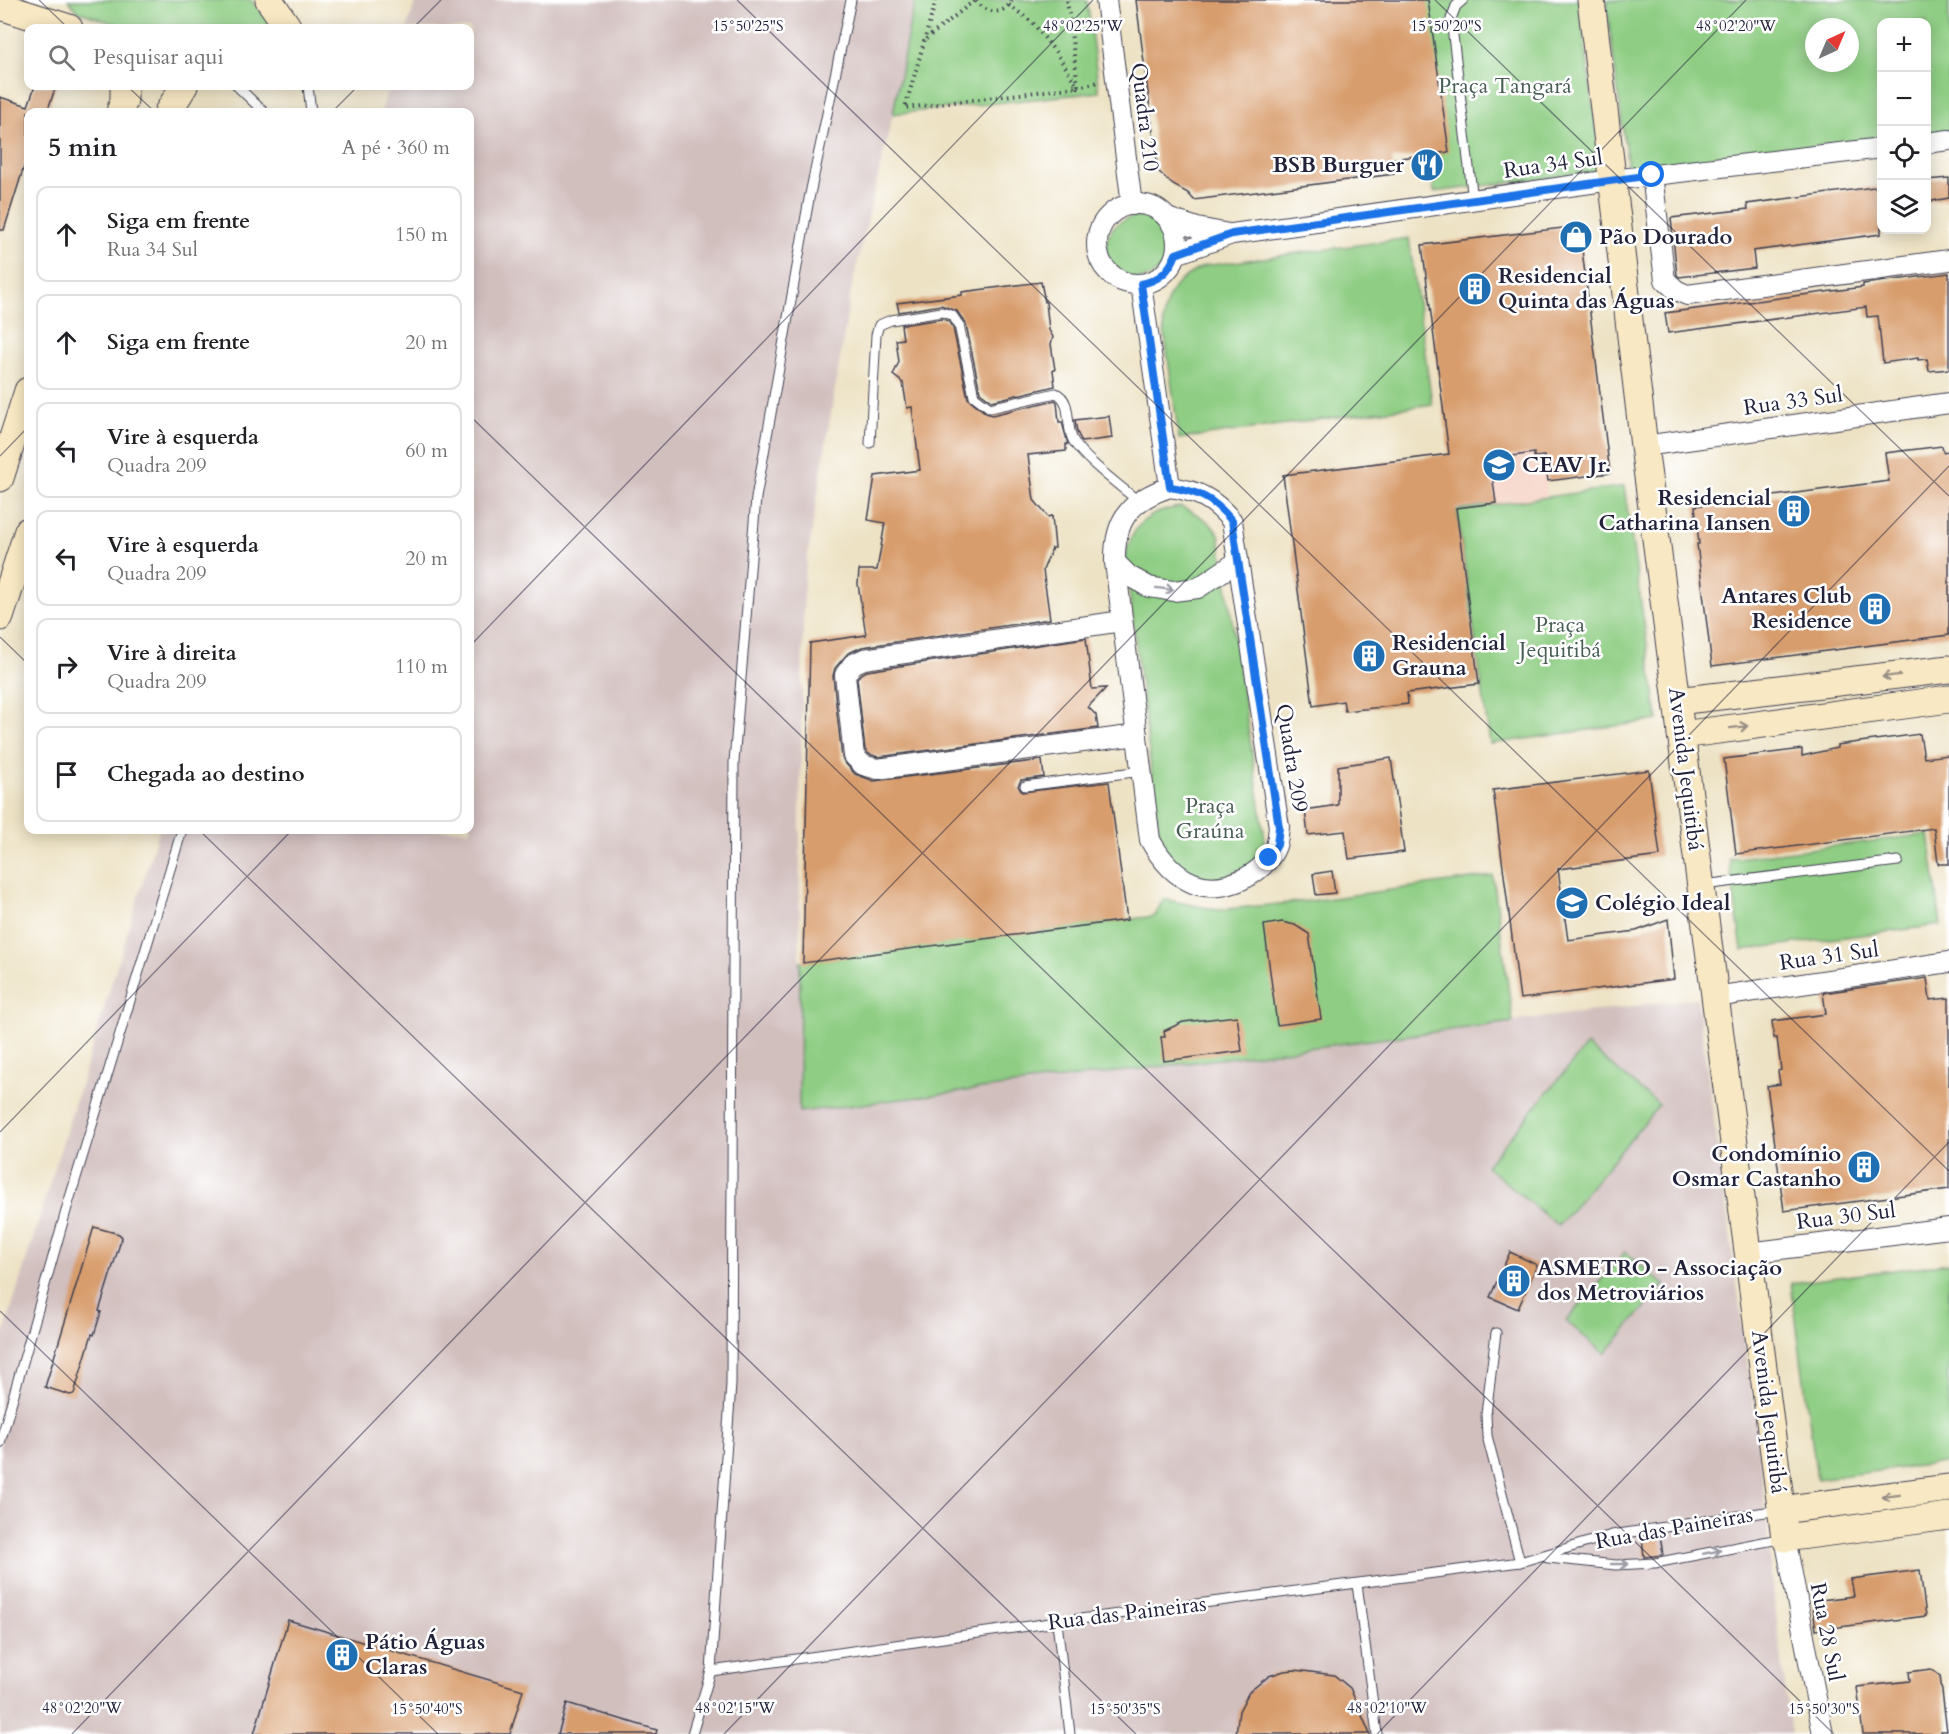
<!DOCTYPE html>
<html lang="pt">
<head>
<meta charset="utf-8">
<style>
  :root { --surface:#fff; --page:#f2f2f2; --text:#202124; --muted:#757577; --line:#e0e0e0 }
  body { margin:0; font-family:Cardo,serif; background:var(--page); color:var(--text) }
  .controls { position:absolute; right:18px; top:18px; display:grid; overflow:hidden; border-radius:12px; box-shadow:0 3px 15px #0003 }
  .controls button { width:54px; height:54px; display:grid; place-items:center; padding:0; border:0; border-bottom:2px solid var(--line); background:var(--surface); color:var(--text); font:30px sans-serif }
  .compass { position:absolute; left:1805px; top:18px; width:54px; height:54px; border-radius:50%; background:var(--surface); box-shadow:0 3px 15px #0003; rotate:44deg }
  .stop { position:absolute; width:18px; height:18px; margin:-14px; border:4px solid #1a73e8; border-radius:50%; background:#fff }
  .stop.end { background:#1a73e8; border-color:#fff; box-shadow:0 2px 6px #0008 }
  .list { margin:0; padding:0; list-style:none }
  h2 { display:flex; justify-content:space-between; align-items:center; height:78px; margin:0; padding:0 24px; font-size:26px }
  h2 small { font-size:20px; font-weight:400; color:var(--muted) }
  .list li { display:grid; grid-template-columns:39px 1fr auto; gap:18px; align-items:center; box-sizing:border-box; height:96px; margin:0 12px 12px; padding:0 12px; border:2px solid var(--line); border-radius:12px }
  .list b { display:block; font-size:22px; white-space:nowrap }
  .list p { margin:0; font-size:20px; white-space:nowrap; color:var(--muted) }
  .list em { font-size:20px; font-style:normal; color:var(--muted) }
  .icon { flex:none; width:33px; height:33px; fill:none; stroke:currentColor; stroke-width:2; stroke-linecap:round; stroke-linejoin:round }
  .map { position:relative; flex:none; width:1949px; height:1734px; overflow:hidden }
  .search { position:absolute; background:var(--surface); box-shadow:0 3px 15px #0003; left:24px; top:24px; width:450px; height:66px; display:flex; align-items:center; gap:15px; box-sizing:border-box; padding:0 21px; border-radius:12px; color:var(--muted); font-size:22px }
  .panel { position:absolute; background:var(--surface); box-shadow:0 3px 15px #0003; left:24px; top:108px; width:450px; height:726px; border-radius:12px }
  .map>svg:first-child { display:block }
  .built { fill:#f6d2c4 }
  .industrial { fill:#d1bfbe }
  .green { fill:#8ecd83; stroke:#58785f; stroke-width:1.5; fill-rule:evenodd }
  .building { fill:#d89d6d }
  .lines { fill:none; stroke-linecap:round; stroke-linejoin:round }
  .lane-casing { stroke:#403f50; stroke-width:11 }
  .street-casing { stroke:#403f50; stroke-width:22 }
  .secondary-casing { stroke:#403f50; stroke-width:29 }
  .path { stroke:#403f50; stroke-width:4; stroke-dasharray:1.5 4.5; stroke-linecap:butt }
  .lane { stroke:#fff; stroke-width:9 }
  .street { stroke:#fff; stroke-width:20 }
  .secondary { stroke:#f8e8c3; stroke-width:27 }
  .oneway { stroke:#9c9ca7 }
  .oneway2 { stroke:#988f86 }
  .route { stroke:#1a73e8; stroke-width:8 }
  .ticks { fill:none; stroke:#22223b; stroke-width:1.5; stroke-opacity:0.45 }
  .labels { text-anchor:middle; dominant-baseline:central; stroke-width:5; stroke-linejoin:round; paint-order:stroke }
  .park-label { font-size:22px; fill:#485e54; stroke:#fff }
  .street-label { font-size:22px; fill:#22223b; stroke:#fff }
  .poi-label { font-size:22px; font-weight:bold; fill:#22223b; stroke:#fff; text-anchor:start }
  .ticks-label { font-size:15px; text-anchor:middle; fill:#22223b; stroke:#fff; stroke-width:5; stroke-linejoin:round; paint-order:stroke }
</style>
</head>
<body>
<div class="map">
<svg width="1949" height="1734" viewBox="0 0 1949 1734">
  <rect width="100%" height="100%" fill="#fff"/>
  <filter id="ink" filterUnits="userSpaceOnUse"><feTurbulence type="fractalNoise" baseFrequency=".0167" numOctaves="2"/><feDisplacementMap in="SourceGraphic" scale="12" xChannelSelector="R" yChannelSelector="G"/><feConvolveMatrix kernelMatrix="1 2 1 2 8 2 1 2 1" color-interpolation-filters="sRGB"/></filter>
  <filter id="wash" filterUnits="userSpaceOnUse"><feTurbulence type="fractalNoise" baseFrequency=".008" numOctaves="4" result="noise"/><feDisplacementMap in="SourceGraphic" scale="24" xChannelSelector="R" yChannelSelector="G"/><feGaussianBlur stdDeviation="1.35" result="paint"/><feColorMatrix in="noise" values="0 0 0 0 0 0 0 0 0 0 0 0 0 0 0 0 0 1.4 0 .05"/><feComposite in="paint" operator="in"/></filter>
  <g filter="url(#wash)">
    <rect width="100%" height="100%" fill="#ede2c4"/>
    <polygon class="built" points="1545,418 1547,497 1457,510 1447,433"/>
    <polygon class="industrial" points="416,0 916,0 909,27 893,114 852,285 804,578 800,812 799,1112 1697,998 1759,1444 1771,1574 1791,1734 0,1734 0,1345 159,830 470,830 470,112 381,112 389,86 470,86 470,28 407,28"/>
    <g class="green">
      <polygon points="68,0 251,0 270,22 269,28 127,28 77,11"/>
      <polygon points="916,0 1087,0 1099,92 893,114 909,27"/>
      <polygon points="1409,0 1579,0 1602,171 1434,192"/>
      <path d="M1606,0H1949V130L1927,133L1926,22H1882L1881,138L1628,169ZM1814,27H1850V63H1814Z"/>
      <circle cx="1137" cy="248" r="31"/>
      <path d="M1409,238L1432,404L1179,439L1163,321C1167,290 1176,280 1204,266Z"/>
      <polygon points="1624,486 1658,720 1490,744 1457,510"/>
      <path d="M1180,507C1197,513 1209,520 1219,534L1265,839L1260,854L1249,865L1222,879L1184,874L1161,849L1125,557C1132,524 1148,512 1180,507Z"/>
      <polygon points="1929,834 1941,925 1742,950 1729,859"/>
      <polygon points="1493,876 1513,1022 799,1112 800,962 1155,916 1163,899 1218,910 1310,901"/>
      <polygon points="1587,1045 1659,1105 1558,1226 1486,1166"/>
      <polygon points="1625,1252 1664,1285 1605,1354 1566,1321"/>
      <polygon points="1949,1263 1949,1462 1817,1479 1791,1283"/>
    </g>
    <g id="blocks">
      <g class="building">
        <polygon points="1136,0 1428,0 1449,152 1392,159 1394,174 1194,200 1188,193 1173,185 1158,171"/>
        <polygon points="35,86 56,86 47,112 28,112 28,154 4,230 0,230 0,97 28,106"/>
        <polygon points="1949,178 1949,198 1926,202 1926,180"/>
        <polygon points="1881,186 1881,234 1753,251 1755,268 1679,277 1677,275 1671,218 1748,209 1747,204"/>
        <polygon points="1579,226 1610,473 1548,481 1544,456 1534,457 1534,453 1490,459 1496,503 1456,508 1479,684 1407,693 1408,704 1383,707 1345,711 1343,701 1313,706 1283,475 1449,454 1422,245"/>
        <polygon points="1949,273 1949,369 1929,371 1927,359 1918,360 1918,358 1883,363 1878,316 1867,317 1866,307 1668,333 1665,313 1863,287 1863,284"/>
        <polygon points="1041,282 1045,302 1046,302 1049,330 1053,337 1051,344 1055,370 1053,370 1055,386 992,401 980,392 966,324 957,311 941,305 899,312 897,303 962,295 962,292"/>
        <polygon points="942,319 948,321 953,328 968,398 986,413 992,415 1055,400 1057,402 1059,422 1062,422 1068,444 1066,444 1066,451 1028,455 1034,500 1048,517 1052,516 1055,548 1052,548 1043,570 1050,619 862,647 848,653 835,668 833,676 842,758 846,764 855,774 874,781 1042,760 1044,777 1021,780 1018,786 1022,792 1109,782 1127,920 803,963 810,643 866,635 858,584 859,570 877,570 885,523 868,520 875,476 920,470 912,407 907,408 903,383 893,375 899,362 896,340 903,339 901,325"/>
        <polygon points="1109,416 1112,438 1082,442 1077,432 1075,420"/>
        <polygon points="1942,446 1943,452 1949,451 1949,635 1712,666 1697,544 1699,544 1695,506 1889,481 1885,453"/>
        <polygon points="1086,638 1092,689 1106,688 1088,707 1096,715 1098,728 878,757 869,754 865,750 857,678 861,674 867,671"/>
        <polygon points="1920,734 1924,758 1949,755 1949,864 1938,864 1934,828 1736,854 1724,759 1802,749 1802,756 1837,748 1837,745"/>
        <polygon points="1391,758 1404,852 1349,859 1345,831 1308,835 1305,810 1338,805 1338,766"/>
        <polygon points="1649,770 1660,856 1558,869 1568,940 1636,931 1668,919 1674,979 1520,999 1493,790"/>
        <polygon points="1332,871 1335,893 1316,895 1313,874"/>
        <polygon points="1282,922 1295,925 1309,934 1321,1019 1277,1025 1264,925"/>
        <polygon points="1927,978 1930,1000 1949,998 1949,1189 1784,1211 1767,1086 1780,1084 1778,1071 1781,1070 1777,1038 1774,1038 1772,1021 1826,1014 1823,993"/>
        <polygon points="1237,1016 1242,1051 1164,1061 1161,1037 1165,1037 1164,1031 1183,1022"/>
        <polygon points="94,1227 119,1234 122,1237 99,1311 101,1312 94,1335 92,1334 74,1394 70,1395 45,1387"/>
        <polygon points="1510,1252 1537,1265 1518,1309 1490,1297"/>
        <polygon points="1660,1535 1663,1555 1644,1557 1642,1537"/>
        <polygon points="1920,1570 1926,1616 1816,1630 1812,1601 1854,1596 1851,1579"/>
        <polygon points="288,1620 523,1690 510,1734 254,1734"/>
        <polygon points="1931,1669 1940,1676 1947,1731 1941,1731 1941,1734 1863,1734 1857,1687 1910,1681 1909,1672"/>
        <polygon points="1295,1670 1334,1675 1350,1688 1370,1734 1236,1734 1239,1711 1249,1692 1269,1676 1284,1671"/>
        <polygon points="567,1703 657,1730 656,1734 558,1734"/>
      </g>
    </g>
  </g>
  <g filter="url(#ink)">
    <use href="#blocks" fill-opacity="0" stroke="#403f50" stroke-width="1.5"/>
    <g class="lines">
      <defs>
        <g id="lane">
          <polyline points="1463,0 1456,6 1451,19 1473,200"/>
          <polyline points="237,86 264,112"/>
          <polyline points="308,86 311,112"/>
          <path d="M870,443L876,335L879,325L891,320L942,312L952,315L959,325L974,396L990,408L1056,393C1073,401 1065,426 1073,440C1081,457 1123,488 1139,502"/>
          <polyline points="1025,786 1142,771"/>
          <polyline points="1703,885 1898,861"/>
          <polyline points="1496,1333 1486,1414 1487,1436 1520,1562"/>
          <polyline points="0,1443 68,1204 182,830"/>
          <polyline points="1548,1558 1616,1565 1655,1563 1784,1538"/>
          <polyline points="1357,1584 1377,1734"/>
          <polyline points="1057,1622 1070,1734"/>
          <polyline points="711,1671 1057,1622 1520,1562 1612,1535 1779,1510"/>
          <polyline points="692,1734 711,1671 731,1384 734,762 756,498 809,199 851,0"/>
        </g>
        <g id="street">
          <polyline points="1106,0 1132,205"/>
          <polyline points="1926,143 1949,140"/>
          <polyline points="1652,175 1665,280 1676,290 1687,295 1949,260"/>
          <circle cx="1137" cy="244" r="40"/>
          <polyline points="1167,218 1197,228 1229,234"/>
          <polyline points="1176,254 1232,234 1612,180 1882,148"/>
          <polyline points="1141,284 1170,487"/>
          <polyline points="1644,446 1949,403"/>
          <path d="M1170,487C1198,491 1214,499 1232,521L1279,827C1278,833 1278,840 1276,846C1265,875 1222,895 1193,883C1173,875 1160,858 1150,840L1115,562C1114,520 1130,500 1170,487Z"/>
          <polyline points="1115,562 1129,576 1149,587 1173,591 1198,588 1238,561"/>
          <polyline points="1122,621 864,659 853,664 845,675 854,756 863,765 877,769 1137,735"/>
          <polyline points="1715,997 1949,962"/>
          <polyline points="1748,1253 1949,1228"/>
          <polyline points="1785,1538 1823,1734"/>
        </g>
        <g id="secondary">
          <polyline points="269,0 287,26 287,28"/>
          <polyline points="1591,0 1644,446 1785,1538 1949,1516"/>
          <polyline points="0,6 69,28"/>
          <polyline points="120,112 124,100 124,86"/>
          <polyline points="168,112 184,86"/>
          <polyline points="0,478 28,391"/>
          <polyline points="0,617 28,531"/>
          <polyline points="1677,701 1949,669"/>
          <polyline points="1681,735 1949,699"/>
          <polyline points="1781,1510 1949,1488"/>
        </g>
      </defs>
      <use href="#lane" class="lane-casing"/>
      <use href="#street" class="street-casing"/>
      <use href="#secondary" class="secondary-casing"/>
      <g class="path">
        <polyline points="936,0 905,108 1078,87 1067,0"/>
        <path d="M976,1C986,13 1003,17 1012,0"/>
        <polyline points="1009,5 1033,23 1057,54 1078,87 1098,82"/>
        <polyline points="926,39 975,0"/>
      </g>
      <use href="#lane" class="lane"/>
      <use href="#street" class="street"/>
      <use href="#secondary" class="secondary"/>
    </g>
    <defs><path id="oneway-shaft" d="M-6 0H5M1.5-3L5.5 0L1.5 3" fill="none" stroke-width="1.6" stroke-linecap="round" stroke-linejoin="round" transform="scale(1.5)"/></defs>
    <g class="oneway">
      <use href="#oneway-shaft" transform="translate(1165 589) rotate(7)"/>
      <use href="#oneway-shaft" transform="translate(1712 1552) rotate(-11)"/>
      <use href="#oneway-shaft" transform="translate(1620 1564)"/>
    </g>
    <g class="oneway2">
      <use href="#oneway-shaft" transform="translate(1891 676) rotate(173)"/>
      <use href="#oneway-shaft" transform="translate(1739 727) rotate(-7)"/>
      <use href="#oneway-shaft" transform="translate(1891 1496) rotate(173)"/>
    </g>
  </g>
  <g class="lines" filter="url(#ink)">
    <path class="route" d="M1269,858L1277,845L1279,827L1232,521C1214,499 1198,491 1170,487L1141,284C1159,280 1169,272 1176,254L1232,234L1652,175"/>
  </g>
  <path class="ticks" d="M39,0L68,28M737,0L1949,1171M1435,0L1949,496M413,28L441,0M127,86L155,112M332,112L358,86M470,416L1834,1734M0,456L28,427M0,637L28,664M470,646L1093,0M199,830L1136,1734M0,1132L292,830M0,1311L438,1734M72,1734L1746,0M724,1734L1949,466M1377,1734L1949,1142"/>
  <defs>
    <symbol id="restaurant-disc" viewBox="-11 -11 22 22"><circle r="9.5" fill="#1f6fb2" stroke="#fff"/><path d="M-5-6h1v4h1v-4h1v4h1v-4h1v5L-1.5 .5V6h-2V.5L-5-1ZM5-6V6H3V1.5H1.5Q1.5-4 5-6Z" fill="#fff"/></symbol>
    <symbol id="shop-disc" viewBox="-11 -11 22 22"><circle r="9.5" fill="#1f6fb2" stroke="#fff"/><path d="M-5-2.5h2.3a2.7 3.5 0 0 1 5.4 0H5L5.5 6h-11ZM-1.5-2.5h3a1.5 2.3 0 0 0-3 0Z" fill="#fff"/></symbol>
    <symbol id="building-disc" viewBox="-11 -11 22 22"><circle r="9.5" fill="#1f6fb2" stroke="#fff"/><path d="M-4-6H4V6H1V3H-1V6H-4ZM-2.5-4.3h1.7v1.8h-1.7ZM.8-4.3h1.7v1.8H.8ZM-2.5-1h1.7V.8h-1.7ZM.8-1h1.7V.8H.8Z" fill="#fff"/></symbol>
    <symbol id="school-disc" viewBox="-11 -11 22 22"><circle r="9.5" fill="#1f6fb2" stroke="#fff"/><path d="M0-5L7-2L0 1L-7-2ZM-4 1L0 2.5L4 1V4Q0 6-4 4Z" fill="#fff"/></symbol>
  </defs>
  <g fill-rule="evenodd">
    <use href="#restaurant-disc" x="1408" y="146" width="38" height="38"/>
    <use href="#shop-disc" x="1557" y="218" width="38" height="38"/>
    <use href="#building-disc" x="1456" y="270" width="38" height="38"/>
    <use href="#school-disc" x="1480" y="446" width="38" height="38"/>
    <use href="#building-disc" x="1775" y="492" width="38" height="38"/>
    <use href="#building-disc" x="1856" y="590" width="38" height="38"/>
    <use href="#building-disc" x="1350" y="637" width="38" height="38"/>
    <use href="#school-disc" x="1553" y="884" width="38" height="38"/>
    <use href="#building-disc" x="1845" y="1148" width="38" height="38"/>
    <use href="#building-disc" x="1495" y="1262" width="38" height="38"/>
    <use href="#building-disc" x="323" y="1636" width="38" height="38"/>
  </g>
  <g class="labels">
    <g class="park-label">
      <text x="1505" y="86">Praça Tangará</text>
      <text x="1560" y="625">Praça<tspan x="1560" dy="25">Jequitibá</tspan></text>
      <text x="1210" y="806">Praça<tspan x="1210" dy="25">Graúna</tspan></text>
    </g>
    <g class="street-label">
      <text transform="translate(1145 117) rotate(83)">Quadra 210</text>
      <text transform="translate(1553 164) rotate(-8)">Rua 34 Sul</text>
      <text transform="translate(1793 401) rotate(-8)">Rua 33 Sul</text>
      <text transform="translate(1292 758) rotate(81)">Quadra 209</text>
      <text transform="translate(1686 769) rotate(83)">Avenida Jequitibá</text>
      <text transform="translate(1829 956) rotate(-8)">Rua 31 Sul</text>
      <text transform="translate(1846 1216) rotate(-7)">Rua 30 Sul</text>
      <text transform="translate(1769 1412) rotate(83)">Avenida Jequitibá</text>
      <text transform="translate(1674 1528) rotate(-10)">Rua das Paineiras</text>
      <text transform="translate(1127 1613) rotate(-7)">Rua das Paineiras</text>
      <text transform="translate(1827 1632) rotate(79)">Rua 28 Sul</text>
    </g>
    <g class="poi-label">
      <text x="1404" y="165" text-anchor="end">BSB Burguer</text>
      <text x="1599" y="237">Pão Dourado</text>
      <text x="1498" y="276">Residencial<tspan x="1498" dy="25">Quinta das Águas</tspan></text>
      <text x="1522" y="465">CEAV Jr.</text>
      <text x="1771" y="498" text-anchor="end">Residencial<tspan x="1771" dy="25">Catharina Iansen</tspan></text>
      <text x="1852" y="596" text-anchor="end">Antares Club<tspan x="1852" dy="25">Residence</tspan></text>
      <text x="1392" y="643">Residencial<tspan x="1392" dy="25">Grauna</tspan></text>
      <text x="1595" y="903">Colégio Ideal</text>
      <text x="1841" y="1154" text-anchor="end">Condomínio<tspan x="1841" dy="25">Osmar Castanho</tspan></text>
      <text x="1537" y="1268">ASMETRO - Associação<tspan x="1537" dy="25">dos Metroviários</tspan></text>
      <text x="365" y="1642">Pátio Águas<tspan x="365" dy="25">Claras</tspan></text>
    </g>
  </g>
  <g class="ticks-label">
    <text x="748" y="31">15°50'25"S</text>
    <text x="1446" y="31">15°50'20"S</text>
    <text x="1083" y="31">48°02'25"W</text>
    <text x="1736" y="31">48°02'20"W</text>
    <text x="82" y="1713">48°02'20"W</text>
    <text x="735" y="1713">48°02'15"W</text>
    <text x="1387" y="1713">48°02'10"W</text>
    <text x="427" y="1714">15°50'40"S</text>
    <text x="1125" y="1714">15°50'35"S</text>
    <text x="1824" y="1714">15°50'30"S</text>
  </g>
</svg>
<div class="controls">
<button>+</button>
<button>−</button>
<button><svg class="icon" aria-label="locate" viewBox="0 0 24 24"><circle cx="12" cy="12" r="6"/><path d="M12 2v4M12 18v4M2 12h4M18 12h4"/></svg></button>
<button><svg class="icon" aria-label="layers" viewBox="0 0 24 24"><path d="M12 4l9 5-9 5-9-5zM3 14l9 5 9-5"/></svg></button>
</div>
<svg class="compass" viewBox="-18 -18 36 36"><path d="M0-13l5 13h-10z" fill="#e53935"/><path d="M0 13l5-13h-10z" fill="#757577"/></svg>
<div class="stop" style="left:1652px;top:175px"></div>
<div class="stop end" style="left:1269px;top:858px"></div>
<div class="search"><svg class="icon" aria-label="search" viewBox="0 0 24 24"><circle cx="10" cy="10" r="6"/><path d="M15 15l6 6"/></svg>Pesquisar aqui</div>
<section class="panel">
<h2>5 min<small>A pé · 360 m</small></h2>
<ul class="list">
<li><svg class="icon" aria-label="ahead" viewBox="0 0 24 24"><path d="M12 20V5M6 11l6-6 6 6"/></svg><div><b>Siga em frente</b><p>Rua 34 Sul</p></div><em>150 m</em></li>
<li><svg class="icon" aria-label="ahead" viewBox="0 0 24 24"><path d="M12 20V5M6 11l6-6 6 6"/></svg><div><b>Siga em frente</b></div><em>20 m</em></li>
<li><svg class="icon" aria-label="left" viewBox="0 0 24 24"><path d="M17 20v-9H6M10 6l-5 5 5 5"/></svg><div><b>Vire à esquerda</b><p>Quadra 209</p></div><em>60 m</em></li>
<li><svg class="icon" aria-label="left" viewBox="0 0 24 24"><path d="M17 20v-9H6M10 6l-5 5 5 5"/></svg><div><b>Vire à esquerda</b><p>Quadra 209</p></div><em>20 m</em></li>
<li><svg class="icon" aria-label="right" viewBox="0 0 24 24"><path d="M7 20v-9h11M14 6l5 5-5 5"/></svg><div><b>Vire à direita</b><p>Quadra 209</p></div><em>110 m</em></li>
<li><svg class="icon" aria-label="arrive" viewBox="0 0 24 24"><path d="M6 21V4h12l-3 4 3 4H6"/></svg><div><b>Chegada ao destino</b></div></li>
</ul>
</section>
</div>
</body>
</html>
